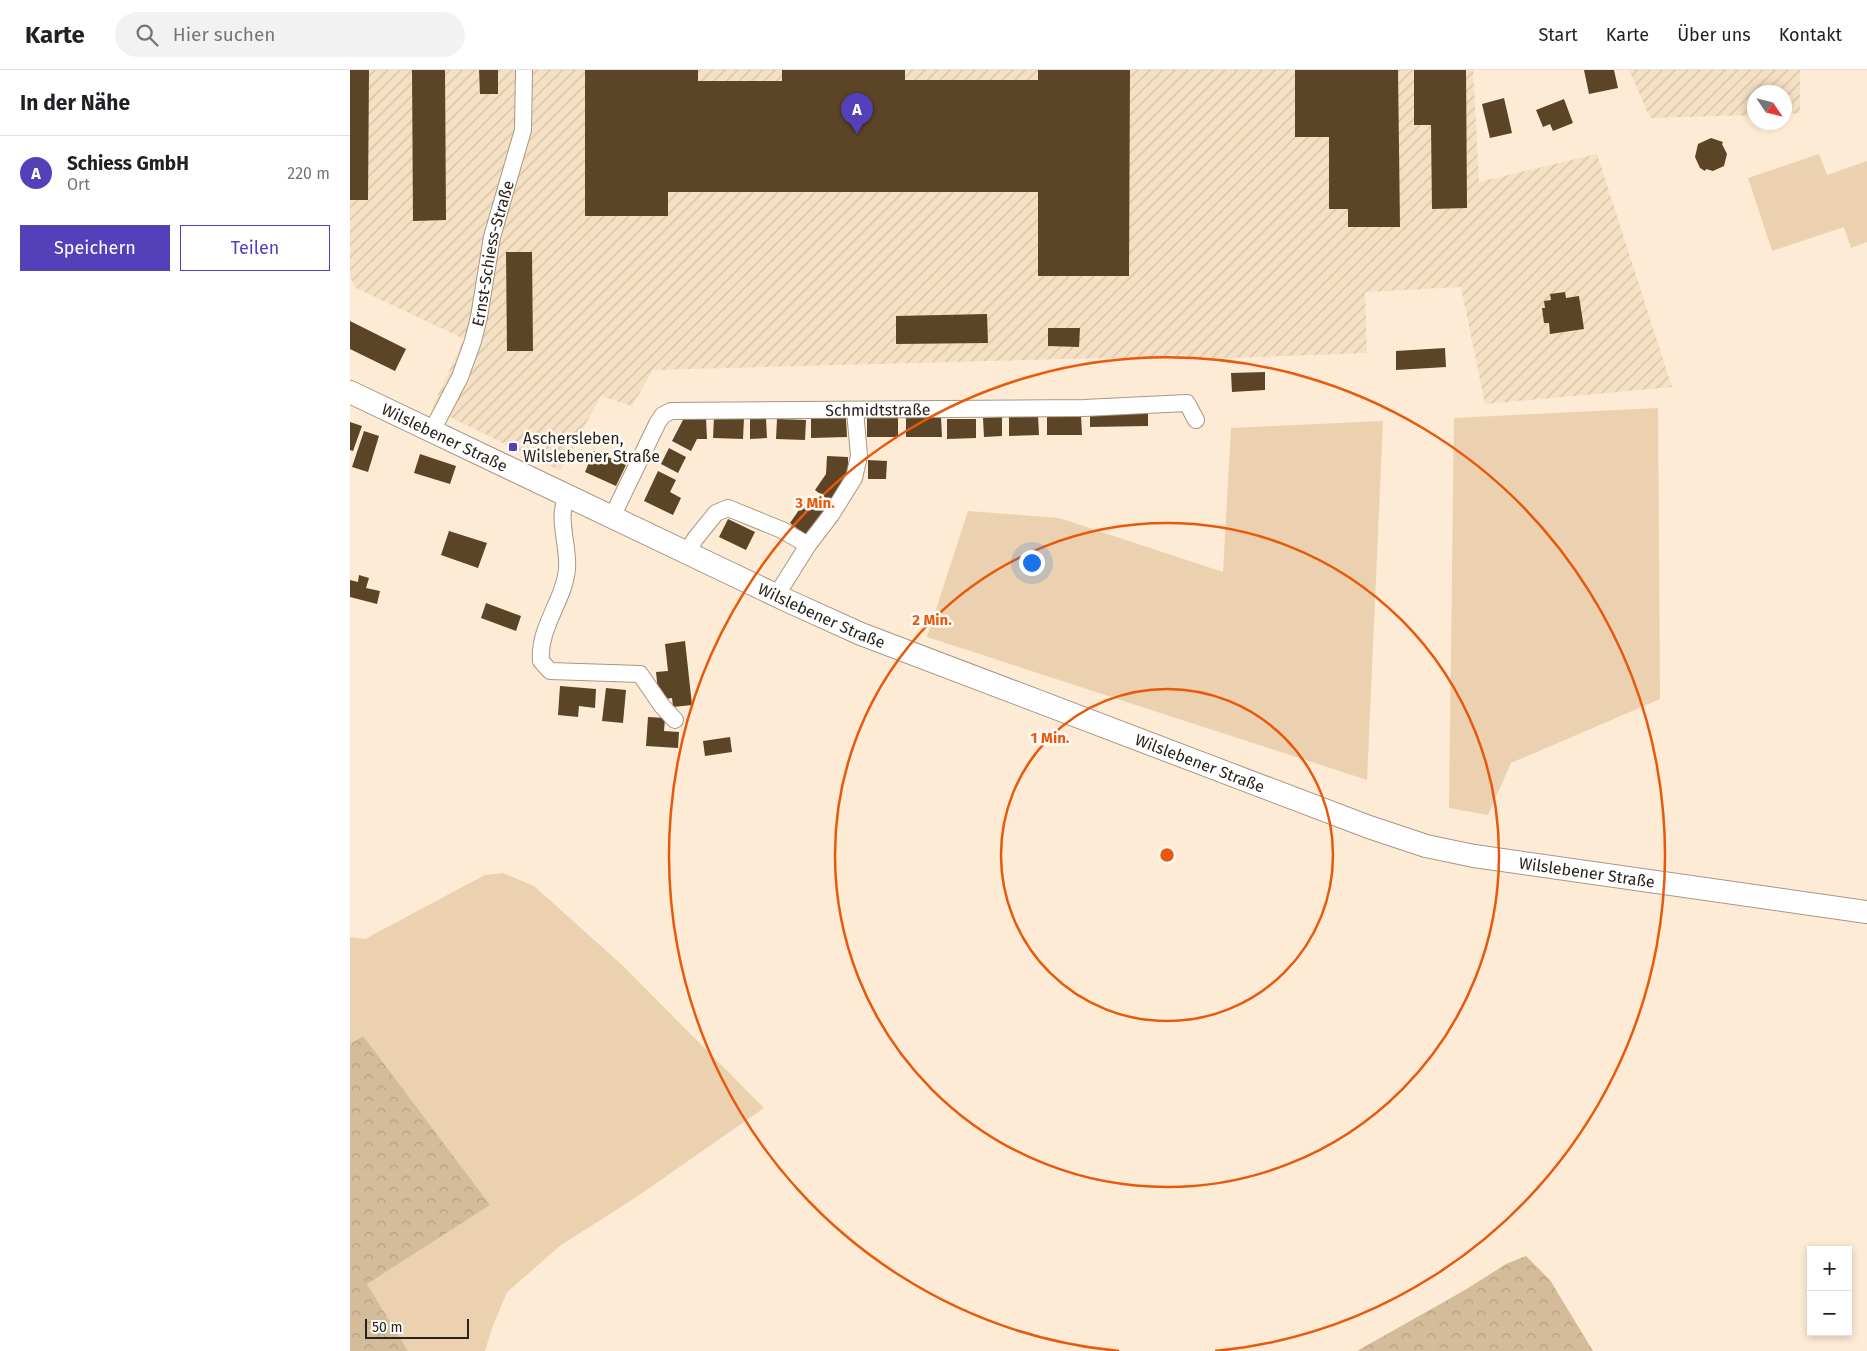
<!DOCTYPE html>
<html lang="de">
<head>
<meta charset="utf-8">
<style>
  :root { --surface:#fff; --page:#f2f2f2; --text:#202124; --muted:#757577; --line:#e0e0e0; --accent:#5441b9 }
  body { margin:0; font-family:"Fira Sans",sans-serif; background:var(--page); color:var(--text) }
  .controls { position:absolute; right:15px; bottom:15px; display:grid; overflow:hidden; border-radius:0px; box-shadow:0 2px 8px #0003 }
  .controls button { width:45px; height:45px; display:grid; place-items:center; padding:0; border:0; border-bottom:1px solid var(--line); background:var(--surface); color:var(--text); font:25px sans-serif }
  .compass { position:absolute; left:1397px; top:15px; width:45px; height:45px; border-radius:50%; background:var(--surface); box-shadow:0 2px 8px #0003; rotate:125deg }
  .scale { position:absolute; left:15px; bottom:12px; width:104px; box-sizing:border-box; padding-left:5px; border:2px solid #29231b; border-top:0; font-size:14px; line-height:18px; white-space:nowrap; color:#29231b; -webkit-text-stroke:4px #fefbf6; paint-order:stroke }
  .you { position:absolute; left:681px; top:492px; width:18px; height:18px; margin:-12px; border:4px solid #fff; border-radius:50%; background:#1a73e8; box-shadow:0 0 0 8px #1a73e833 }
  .badge { display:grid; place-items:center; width:32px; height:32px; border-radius:50%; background:var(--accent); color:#fff; font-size:16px; font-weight:700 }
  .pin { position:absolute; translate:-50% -41px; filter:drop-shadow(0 1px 2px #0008) }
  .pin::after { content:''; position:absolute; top:26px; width:18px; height:15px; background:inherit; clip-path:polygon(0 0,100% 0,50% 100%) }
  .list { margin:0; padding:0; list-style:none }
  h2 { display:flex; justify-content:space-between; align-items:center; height:65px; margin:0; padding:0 20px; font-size:21px }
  h2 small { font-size:16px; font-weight:400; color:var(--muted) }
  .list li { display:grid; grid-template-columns:32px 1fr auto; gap:15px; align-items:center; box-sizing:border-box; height:75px; padding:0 20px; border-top:1px solid var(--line) }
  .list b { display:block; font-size:19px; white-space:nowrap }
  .list p { margin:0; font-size:16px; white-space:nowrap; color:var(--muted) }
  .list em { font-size:16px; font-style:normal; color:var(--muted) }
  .actions { display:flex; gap:10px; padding:15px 20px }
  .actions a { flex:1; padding:11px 0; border:1px solid var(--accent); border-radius:0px; text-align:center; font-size:18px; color:var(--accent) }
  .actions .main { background:var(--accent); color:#fff }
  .icon { flex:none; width:28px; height:28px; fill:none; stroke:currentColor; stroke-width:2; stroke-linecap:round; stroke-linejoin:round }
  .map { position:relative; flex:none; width:1517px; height:1281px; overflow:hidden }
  header { display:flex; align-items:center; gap:30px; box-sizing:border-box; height:70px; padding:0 25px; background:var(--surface); border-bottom:1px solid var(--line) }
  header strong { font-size:24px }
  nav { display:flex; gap:28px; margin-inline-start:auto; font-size:18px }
  .search { width:350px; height:45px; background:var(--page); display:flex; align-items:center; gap:12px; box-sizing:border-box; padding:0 18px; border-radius:28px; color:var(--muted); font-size:19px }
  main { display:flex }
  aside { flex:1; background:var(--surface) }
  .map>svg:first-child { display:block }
  .industrial { fill:url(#industrial-furrows) }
  .green { fill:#ebd1af }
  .forest { fill:url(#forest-crowns) }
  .building { fill:#5b4526 }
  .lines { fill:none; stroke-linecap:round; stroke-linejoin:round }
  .street-casing { stroke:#a89883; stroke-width:18 }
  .secondary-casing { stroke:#a89883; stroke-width:24 }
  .street { stroke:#fff; stroke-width:16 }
  .secondary { stroke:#fff; stroke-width:22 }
  .ring { fill:none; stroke:#e8590c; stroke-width:2.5 }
  .poi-dot { fill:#5441b9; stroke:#fefbf6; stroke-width:2 }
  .labels { text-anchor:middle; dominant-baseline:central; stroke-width:5; stroke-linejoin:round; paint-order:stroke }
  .street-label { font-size:16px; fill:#29231b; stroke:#fefbf6 }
  .poi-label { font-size:16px; fill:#29231b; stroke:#fefbf6; text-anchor:start }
  .centre { fill:#e8590c; stroke:#fefbf6; stroke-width:2.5 }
  .ring-label { font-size:15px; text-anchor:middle; font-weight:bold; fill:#e8590c; stroke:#fefbf6; stroke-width:5; stroke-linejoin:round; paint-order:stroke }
</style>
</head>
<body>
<header>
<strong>Karte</strong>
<div class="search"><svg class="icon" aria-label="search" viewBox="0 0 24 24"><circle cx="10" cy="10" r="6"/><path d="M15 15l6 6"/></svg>Hier suchen</div>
<nav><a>Start</a><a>Karte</a><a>Über uns</a><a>Kontakt</a></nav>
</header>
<main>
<aside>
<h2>In der Nähe<small></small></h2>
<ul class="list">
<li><span class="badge">A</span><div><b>Schiess GmbH</b><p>Ort</p></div><em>220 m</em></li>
</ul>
<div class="actions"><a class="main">Speichern</a><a>Teilen</a></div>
</aside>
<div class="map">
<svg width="1517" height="1281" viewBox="0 0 1517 1281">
  <defs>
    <pattern id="industrial-furrows" width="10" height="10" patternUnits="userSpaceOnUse" patternTransform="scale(1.25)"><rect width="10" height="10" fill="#f6e0c3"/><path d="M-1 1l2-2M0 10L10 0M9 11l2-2" fill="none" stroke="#d3c0a7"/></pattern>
    <pattern id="forest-crowns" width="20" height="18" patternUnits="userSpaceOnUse" patternTransform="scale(1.25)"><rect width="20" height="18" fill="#d4bb99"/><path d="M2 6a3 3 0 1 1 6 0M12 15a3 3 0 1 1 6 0" fill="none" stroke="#b6a083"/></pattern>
  </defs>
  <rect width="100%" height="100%" fill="#fdebd5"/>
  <g class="industrial">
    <polygon points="0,0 1123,0 1129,112 1247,84 1322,317 1135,334 1111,217 1015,222 1017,283 878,288 754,288 303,300 282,336 251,326 210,401 82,338 114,269 6,218 0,208"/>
    <polygon points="1279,0 1450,0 1450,43 1435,44 1434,22 1404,22 1404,45 1300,48"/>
  </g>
  <g class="green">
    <polygon points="1469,84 1477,105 1517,91 1517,172 1501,178 1494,157 1422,181 1398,108"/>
    <polygon points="1308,338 1310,629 1161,693 1138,745 1099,738 1104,348"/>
    <polygon points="1033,351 1017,710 577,567 618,441 709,448 873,502 881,358"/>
    <polygon points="153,803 184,816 272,895 414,1038 285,1128 211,1175 157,1222 142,1258 135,1281 58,1281 17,1214 13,966 0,974 0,867 15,869 135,805"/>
  </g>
  <g class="forest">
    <polygon points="13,966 140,1135 17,1214 58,1281 0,1281 0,974"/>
    <polygon points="1176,1186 1200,1210 1243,1281 1007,1281 1115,1220 1156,1194"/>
  </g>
  <g class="building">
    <polygon points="0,0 19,0 18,130 0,130"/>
    <polygon points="62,0 95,0 96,150 63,151"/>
    <polygon points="129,0 148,0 148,24 130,24"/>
    <polygon points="235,0 348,0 348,11 432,11 432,0 555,0 555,10 688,10 688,0 780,0 779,206 688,206 688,122 318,122 318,146 235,146"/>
    <polygon points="945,0 1048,0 1050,157 998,157 998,139 979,139 979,67 945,67"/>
    <polygon points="1064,0 1116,0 1117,138 1082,139 1081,55 1064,55"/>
    <polygon points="1234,0 1264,0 1268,18 1239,24"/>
    <polygon points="1154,28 1162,63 1140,68 1132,34"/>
    <polygon points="1214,29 1223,53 1203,61 1200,54 1193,57 1186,40"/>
    <polygon points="1361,68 1373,72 1372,74 1377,84 1374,96 1363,101 1356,99 1355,101 1350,98 1345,87 1348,74"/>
    <polygon points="156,182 182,182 183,281 157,281"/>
    <polygon points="1215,222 1216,228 1229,226 1234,259 1200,264 1199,253 1194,253 1192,238 1195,238 1194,231 1201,230 1200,224"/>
    <polygon points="637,244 638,273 546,274 546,246"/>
    <polygon points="0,251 56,279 45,301 0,279"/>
    <polygon points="698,258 730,258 729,277 698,276"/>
    <polygon points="1095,278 1096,297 1046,300 1046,281"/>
    <polygon points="915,302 915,320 882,322 881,303"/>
    <polygon points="798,340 798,356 740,357 740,341"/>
    <polygon points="731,345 732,365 697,365 697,346"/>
    <polygon points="688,346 689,365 659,366 659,347"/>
    <polygon points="364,347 394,348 393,369 363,368"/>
    <polygon points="461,347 496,347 497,367 461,368"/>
    <rect x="517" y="347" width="31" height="20"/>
    <polygon points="556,347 591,347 592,367 556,367"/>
    <polygon points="652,347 652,366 634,367 633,348"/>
    <polygon points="334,348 356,348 357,369 347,369 341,381 322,371"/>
    <polygon points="400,349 416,349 417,368 400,369"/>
    <polygon points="427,349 456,350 455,370 426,369"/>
    <polygon points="597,349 626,349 626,368 597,369"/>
    <polygon points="0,352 12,356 3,381 0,380"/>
    <polygon points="14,361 29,366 18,402 2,397"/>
    <polygon points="319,378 336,387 328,403 311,394"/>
    <polygon points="244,381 276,395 266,416 235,402"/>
    <polygon points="70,384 106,396 100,414 64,403"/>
    <polygon points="477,386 498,387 498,409 481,432 465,420 476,404"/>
    <polygon points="518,390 537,391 536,409 518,409"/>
    <polygon points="308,401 326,410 320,422 331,428 323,445 294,431"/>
    <polygon points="458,427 475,440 456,465 440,453"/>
    <polygon points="378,449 405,462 396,480 369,467"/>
    <polygon points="99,461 137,473 128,498 91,485"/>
    <polygon points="9,505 19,508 16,518 30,521 27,534 0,527 0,510 8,512"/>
    <polygon points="136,533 171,546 166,561 131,548"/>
    <polygon points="335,571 342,635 323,637 322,628 309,630 306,602 318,601 315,574"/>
    <polygon points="210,616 246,619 245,638 229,636 228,647 208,645"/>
    <polygon points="256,618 276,620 273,653 252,651"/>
    <polygon points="298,647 315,648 314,661 329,662 328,678 296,676"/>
    <polygon points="380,667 382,682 355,686 353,671"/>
  </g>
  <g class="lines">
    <defs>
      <g id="street">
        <path id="s1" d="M82,361L110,307L123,271L129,247L142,167L173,60L174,0"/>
        <path d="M217,426C206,449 219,474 217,499C214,531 188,558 191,591L200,601L290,604L312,636L325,650"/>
        <path id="s2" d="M262,447L308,352L313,345L321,341L734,338L837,333L846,350"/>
        <polyline points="337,483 345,469 366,443 378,438 432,460 458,475"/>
        <polyline points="426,526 458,475 481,445 504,408 509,386 505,340"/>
      </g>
      <g id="secondary">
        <path id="s3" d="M0,322L438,531L511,564L1019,757L1076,776L1124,786L1517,842"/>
      </g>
    </defs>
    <use href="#street" class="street-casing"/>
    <use href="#secondary" class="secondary-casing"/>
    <use href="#street" class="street"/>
    <use href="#secondary" class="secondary"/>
  </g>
  <g class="ring">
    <circle cx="817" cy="785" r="166"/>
    <circle cx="817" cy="785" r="332"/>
    <path d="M769 1281A498 498 0 1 1 865 1281"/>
  </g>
  <rect class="poi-dot" x="158" y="372" width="10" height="10" rx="2.5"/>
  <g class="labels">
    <g class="street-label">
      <text stroke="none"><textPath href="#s1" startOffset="189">Ernst-Schiess-Straße</textPath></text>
      <text stroke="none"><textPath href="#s2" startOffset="330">Schmidtstraße</textPath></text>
      <text stroke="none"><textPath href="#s3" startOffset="105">Wilslebener Straße</textPath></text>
      <text stroke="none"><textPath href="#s3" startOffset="522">Wilslebener Straße</textPath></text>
      <text stroke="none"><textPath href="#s3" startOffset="928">Wilslebener Straße</textPath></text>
      <text stroke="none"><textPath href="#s3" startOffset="1332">Wilslebener Straße</textPath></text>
    </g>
    <g class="poi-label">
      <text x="173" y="368">Aschersleben,<tspan x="173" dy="18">Wilslebener Straße</tspan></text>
    </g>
  </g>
  <circle cx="817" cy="785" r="8" class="centre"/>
  <g class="ring-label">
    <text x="465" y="438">3 Min.</text>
    <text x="582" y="555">2 Min.</text>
    <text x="700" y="673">1 Min.</text>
  </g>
</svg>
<div class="controls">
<button>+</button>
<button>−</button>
</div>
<svg class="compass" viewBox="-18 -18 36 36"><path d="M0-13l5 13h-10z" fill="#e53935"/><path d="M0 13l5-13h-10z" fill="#757577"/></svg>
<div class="scale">50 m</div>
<div class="you"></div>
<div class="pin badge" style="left:507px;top:64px">A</div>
</div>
</main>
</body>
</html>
